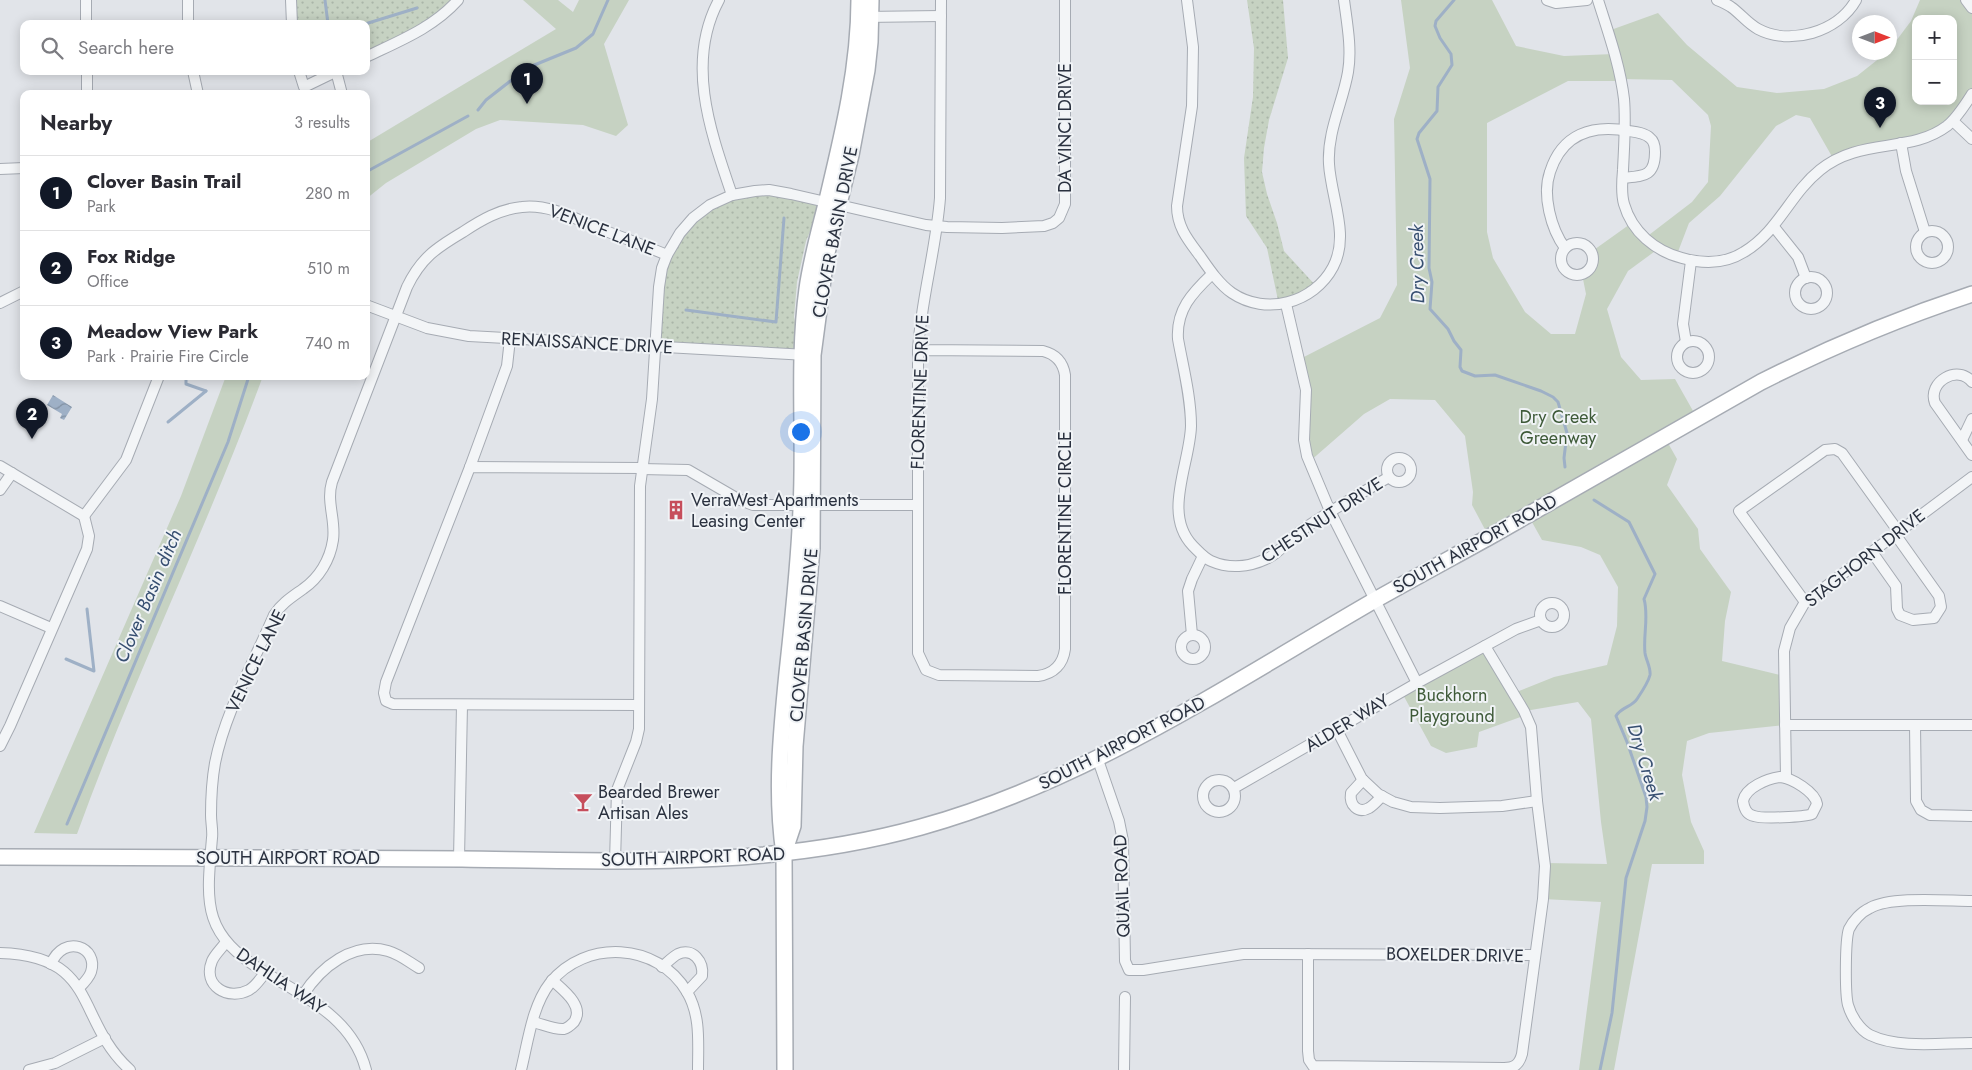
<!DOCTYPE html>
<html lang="en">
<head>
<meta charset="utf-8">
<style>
  :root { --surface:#fff; --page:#f7f7f7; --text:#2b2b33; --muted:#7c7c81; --line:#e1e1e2; --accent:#111827 }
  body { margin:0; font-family:Jost,sans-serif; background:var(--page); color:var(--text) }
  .controls { position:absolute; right:15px; top:15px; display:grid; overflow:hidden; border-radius:10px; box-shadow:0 2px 12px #0003 }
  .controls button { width:45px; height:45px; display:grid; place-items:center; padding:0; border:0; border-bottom:1px solid var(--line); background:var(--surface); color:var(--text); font:25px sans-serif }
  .compass { position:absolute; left:1852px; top:15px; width:45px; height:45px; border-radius:50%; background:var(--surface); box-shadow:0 2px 12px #0003; rotate:90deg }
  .you { position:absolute; left:800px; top:431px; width:18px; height:18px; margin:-12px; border:4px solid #fff; border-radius:50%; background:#1a73e8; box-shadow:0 0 0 8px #1a73e833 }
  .badge { display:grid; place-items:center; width:32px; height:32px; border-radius:50%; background:var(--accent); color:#fff; font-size:16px; font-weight:700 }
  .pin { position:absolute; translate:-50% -41px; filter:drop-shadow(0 1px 2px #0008) }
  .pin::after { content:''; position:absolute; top:26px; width:18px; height:15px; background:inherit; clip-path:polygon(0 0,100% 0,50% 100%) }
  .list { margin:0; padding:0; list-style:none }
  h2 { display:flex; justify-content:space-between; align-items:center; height:65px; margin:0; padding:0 20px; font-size:21px }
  h2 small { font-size:16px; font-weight:400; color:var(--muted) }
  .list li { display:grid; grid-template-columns:32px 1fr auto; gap:15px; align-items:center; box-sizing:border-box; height:75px; padding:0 20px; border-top:1px solid var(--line) }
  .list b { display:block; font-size:19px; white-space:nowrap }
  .list p { margin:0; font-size:16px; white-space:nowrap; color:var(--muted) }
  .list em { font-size:16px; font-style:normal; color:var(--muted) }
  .icon { flex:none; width:28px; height:28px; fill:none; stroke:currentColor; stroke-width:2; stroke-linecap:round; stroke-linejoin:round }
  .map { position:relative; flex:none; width:1972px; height:1070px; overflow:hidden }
  .search { position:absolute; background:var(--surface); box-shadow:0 2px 12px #0003; left:20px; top:20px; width:350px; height:55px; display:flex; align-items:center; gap:12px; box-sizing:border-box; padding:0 18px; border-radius:10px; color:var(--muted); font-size:19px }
  .panel { position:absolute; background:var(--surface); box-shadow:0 2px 12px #0003; left:20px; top:90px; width:350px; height:290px; border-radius:10px }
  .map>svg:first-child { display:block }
  .grass { fill:url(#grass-dots) }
  .park { fill:#c6d2c2; fill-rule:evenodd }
  .water { fill:url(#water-waves) }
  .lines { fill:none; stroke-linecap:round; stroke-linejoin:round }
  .stream { stroke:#9eb0c6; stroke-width:3 }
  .street-casing { stroke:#a6abb3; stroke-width:12 }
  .secondary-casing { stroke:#a6abb3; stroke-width:18 }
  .street { stroke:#f3f5f7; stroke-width:10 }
  .secondary { stroke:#fff; stroke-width:15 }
  .labels { text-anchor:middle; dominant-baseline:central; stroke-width:4; stroke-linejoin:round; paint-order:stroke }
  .street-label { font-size:18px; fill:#2a313f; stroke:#f0f3f6 }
  .park-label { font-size:18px; fill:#3e5a38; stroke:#f0f3f6 }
  .poi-label { font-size:18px; fill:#2a313f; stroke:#f0f3f6; text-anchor:start }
  .water-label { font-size:19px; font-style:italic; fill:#374f71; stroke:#f0f3f6 }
</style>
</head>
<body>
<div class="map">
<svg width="1972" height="1070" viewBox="0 0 1972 1070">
  <defs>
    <pattern id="grass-dots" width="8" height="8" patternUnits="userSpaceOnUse" patternTransform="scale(1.25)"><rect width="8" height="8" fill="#c6d2c2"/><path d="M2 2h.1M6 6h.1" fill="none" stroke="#aab5a8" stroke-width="1.8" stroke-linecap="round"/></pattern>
    <pattern id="water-waves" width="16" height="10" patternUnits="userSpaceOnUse" patternTransform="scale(1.25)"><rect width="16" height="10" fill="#9eb0c6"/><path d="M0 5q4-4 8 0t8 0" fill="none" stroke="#8190a2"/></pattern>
  </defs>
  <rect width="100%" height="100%" fill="#e1e4e9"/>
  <g class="grass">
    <polygon points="291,0 458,0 451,9 366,57 366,24 292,24"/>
    <polygon points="1247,0 1283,0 1288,58 1269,120 1264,148 1262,172 1267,194 1277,223 1284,251 1317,287 1279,305 1267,248 1246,216 1244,158 1253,97 1254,48"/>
    <polygon points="750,191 819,200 814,222 806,241 797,282 794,317 797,331 793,354 657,346 662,268 693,218"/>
  </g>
  <g class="park">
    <polygon points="523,0 558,0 573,12 579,0 629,0 604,44 628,125 616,136 583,125 500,120 476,129 386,183 366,199 366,143 556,29"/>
    <path d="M1401,0H1492L1516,46L1564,56L1614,54L1608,31L1658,13L1687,45L1737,87L1777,93L1824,89L1857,76L1886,53L1890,52V49L1911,21L1920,0H1966L1972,8V94L1946,126L1834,160L1810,118L1796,115L1776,126L1720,196L1689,223L1676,257L1658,249L1628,271L1607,309L1621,357L1641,380L1675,379L1697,418L1664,436L1677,459L1667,485L1698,529L1700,549L1731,592L1725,621L1722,661L1784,676L1785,725L1709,733L1687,741L1682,775L1691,822L1704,851V864H1652L1614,1070H1579L1601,902L1543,899L1544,863L1607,864L1601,822L1591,719L1578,702L1525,711L1526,715L1479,732L1477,747L1446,753L1431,746L1401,691L1485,646L1514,693L1554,677L1607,665L1617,626L1618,587L1600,555L1581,547L1542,540L1528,515L1489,537L1472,505L1473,492L1465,436L1435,400L1390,399L1364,414L1309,462L1300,359L1380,318L1397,285L1394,119L1410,68ZM1916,19H1953V101H1916ZM1621,79L1672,80L1708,115L1711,126L1708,182L1692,202L1645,238L1633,222L1591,252C1595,262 1592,270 1582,274L1586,294L1575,334H1551L1525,312L1493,258L1487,232V123L1568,81H1621Z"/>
    <path d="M226,376H263C206,531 133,679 77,834L34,833L181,496Z"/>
  </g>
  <polygon class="water" points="53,395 72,407 64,420 60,418 62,414 47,405"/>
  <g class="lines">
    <g class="stream">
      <polyline points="325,0 328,24"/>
      <polyline points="1454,0 1436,21 1435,26 1440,38 1451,54 1452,65 1438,87 1437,111 1419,133 1417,139 1430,179 1429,268 1432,282 1430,309 1448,329 1454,341 1461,350 1460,367 1462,371 1475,376 1495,375 1541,391 1553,397 1558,402 1567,433 1564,458 1565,467"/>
      <polyline points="365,24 417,8"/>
      <polyline points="478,110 486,100 527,68 576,48 593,34 608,0"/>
      <polyline points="366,172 468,116"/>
      <polyline points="686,310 776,322 784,218"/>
      <polyline points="186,380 186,384 206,391"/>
      <polyline points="168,422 206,391"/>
      <path d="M1594,500L1629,522L1655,574L1644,599C1649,616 1643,635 1645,653C1646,660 1651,668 1650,675C1648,683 1641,693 1637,699C1632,707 1621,707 1616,716L1627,742L1646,797L1647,807L1645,821L1626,878L1612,1013L1600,1070"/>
      <polyline points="66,659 94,671 87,609"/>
      <polyline points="67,824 228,442 249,376"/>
    </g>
    <defs>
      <g id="street">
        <polyline points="86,0 86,24"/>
        <polyline points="188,0 188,24"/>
        <polyline points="291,0 292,24"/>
        <path d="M719,0C685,63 711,133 732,195"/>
        <path d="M1187,0L1193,47L1192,106L1177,206C1177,227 1188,240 1200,256C1209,269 1219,284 1232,293C1266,316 1314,303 1333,267C1350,235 1331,198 1329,164C1327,132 1343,102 1348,72C1352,49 1347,23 1344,0"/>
        <polyline points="1547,0 1556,3 1587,0"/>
        <path d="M1598,0C1608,32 1620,65 1624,99C1626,122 1624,147 1623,170C1622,181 1621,194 1624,204C1632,232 1655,251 1682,258C1703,264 1725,264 1744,252C1778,232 1790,194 1820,170C1860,137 1910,154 1947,126C1957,118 1965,105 1972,94"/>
        <path d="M1717,0C1722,2 1727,4 1731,7C1741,14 1747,23 1758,29C1790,46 1838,32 1856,0"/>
        <polyline points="1966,0 1972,8"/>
        <polyline points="864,17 941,16"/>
        <path d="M366,57C399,41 433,28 458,0"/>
        <polyline points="193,71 198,94"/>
        <polyline points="299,71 304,87 337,71"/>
        <polyline points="336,71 342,94"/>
        <polyline points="87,94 87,71"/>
        <polyline points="1953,121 1972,139"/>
        <polyline points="1901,143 1906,171 1925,232"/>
        <polyline points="0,169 24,168"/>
        <polyline points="1774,227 1798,257 1806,278"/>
        <circle cx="1932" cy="247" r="16"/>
        <circle cx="1577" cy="259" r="16"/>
        <path d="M1565,248C1551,229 1542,195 1550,172C1562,134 1592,124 1629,131C1636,132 1645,133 1650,138C1654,141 1655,147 1655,152C1655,177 1643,176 1623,178"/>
        <path d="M1212,274C1192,293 1176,310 1178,339C1183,367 1191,397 1191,426C1190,464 1162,514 1193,546C1199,552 1204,558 1211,561C1229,569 1249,567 1266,559C1279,554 1287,541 1298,533C1327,512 1358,495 1389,477"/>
        <circle cx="1811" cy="293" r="16"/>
        <polyline points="0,303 24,291"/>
        <polyline points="1286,304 1306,390 1304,440 1307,456 1330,511 1417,683"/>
        <polyline points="366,305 427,328 469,336 807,355"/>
        <circle cx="1693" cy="357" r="16"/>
        <polyline points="1686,342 1683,324 1691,261"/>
        <path d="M918,350L1043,351C1055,354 1063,362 1065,375V649C1063,664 1054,674 1038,676L939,675L926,670L918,653V350C921,299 936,250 940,198L941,0"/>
        <path d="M1972,382C1958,364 1927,382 1935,403L1972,455"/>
        <polyline points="1962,440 1972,419"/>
        <circle cx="1399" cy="470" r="12"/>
        <polyline points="0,466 84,516 126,460 159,376"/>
        <polyline points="470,467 507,366 510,339"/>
        <polyline points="641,469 688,470 738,499 753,505 917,505"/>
        <polyline points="0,490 12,473"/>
        <polyline points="1872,552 1896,586 1897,609 1900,615 1913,620 1934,618 1941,607 1939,596 1895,534"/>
        <polyline points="1805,602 1739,511 1825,450 1835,449 1842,453 1898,531"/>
        <circle cx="1552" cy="615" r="12"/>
        <polyline points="0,606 51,628"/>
        <polyline points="1192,635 1188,591 1192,579 1203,556"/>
        <circle cx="1193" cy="647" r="12"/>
        <polyline points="639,705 393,704 386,701 384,693 386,682 470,467 642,468"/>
        <polyline points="1785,725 1972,725"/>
        <polyline points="1915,725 1916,801 1921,810 1930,815 1972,816"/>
        <polyline points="1336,728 1362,779 1378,794 1393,802 1411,807 1440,808 1502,806 1537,801"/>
        <polyline points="0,746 10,726 87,549 89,536 84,516"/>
        <polyline points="1098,760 1119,821 1123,841 1125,961 1129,970 1143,970 1243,954 1535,955"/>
        <path d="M1780,777C1792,778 1815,792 1817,804L1812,814C1805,817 1762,819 1754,816C1747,815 1744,808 1743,801C1746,787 1767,779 1780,777Z"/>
        <polyline points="1786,778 1784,651 1790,628 1805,602 1972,477"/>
        <circle cx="1219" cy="796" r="16"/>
        <path d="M1363,780L1351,793C1349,805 1358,814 1369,808C1374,805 1378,800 1382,796"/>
        <polyline points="1234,788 1417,683 1516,629 1541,620"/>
        <polyline points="459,859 462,705"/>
        <polyline points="615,862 617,790 636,742 639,729 640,486 652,399 659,287 662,268 667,255 680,233 693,218 710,205 732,195 755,191 769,190 791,194 926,225 947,227 1002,228 1044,226 1053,223 1059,218 1065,204 1065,0"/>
        <path d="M1972,901C1946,901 1892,896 1870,908C1861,912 1853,921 1849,929C1845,940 1845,994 1848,1005C1851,1016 1860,1030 1870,1035C1899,1049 1941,1043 1972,1043"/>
        <path d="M226,942C222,948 215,954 212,961C202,986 228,1001 249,990C256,986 260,979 265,973"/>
        <path d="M0,953C100,956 74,1019 130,1070"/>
        <path d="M1308,954V1051L1309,1060L1313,1066L1504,1068C1514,1068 1519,1065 1522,1054L1543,899L1545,866L1537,801L1531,727L1524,711L1485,646"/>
        <path d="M51,964C64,933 99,947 91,972C89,978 83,984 79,988"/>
        <path d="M662,967C667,963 672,957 678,954C693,947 704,962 702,976L687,992"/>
        <path d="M303,995C321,967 353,941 388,951C399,954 409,962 419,968"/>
        <path d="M533,1022C542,1024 555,1030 564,1029C568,1028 571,1025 574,1022C585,1006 563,990 552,980"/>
        <polyline points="29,1070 55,1063 105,1038"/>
        <path d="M366,1070C353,1019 307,998 266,973C202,934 206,906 212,838C213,831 211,823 211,815C211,798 212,780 215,763C225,712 254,662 274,615C282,603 292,597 303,589C319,578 330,560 333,540C336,520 326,502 332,482L407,287C421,258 436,248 463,232C481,220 500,209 522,207C548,204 572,217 595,227C619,236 643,245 667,255"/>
        <path d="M521,1070C528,1042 532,1006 550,983C585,939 658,942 687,992C701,1016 698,1043 698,1070"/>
        <polyline points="1124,1070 1125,997"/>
      </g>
      <g id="secondary">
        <polyline points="785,850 793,826 795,746 812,548 813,355 826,257 851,155 867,70 870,42 871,0"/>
        <path d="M0,857C154,857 308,857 462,859C617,861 771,869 921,827C1087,781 1228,685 1375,600C1414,578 1453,557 1491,536C1581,485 1671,433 1761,382C1830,347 1899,318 1972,294"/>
        <path d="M785,1070L784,854C775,793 781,733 787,673C793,618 799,564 801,509C805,436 797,362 807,289C811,260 819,232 826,204C842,137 859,69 859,0"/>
      </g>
    </defs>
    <use href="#street" class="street-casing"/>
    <use href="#secondary" class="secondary-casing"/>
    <use href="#street" class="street"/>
    <use href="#secondary" class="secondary"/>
  </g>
  <defs>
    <symbol id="building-bare" viewBox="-9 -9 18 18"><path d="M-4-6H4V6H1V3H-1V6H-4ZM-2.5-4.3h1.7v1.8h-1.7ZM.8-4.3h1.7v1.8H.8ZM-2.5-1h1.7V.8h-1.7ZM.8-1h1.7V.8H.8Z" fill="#c64e5c" stroke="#f0f3f6" stroke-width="2.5" paint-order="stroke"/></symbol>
    <symbol id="bar-bare" viewBox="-9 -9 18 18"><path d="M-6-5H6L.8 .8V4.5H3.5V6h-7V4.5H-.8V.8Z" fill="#c64e5c" stroke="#f0f3f6" stroke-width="2.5" paint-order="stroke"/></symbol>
  </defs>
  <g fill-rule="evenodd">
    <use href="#building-bare" x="662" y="496" width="28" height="28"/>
    <use href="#bar-bare" x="569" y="788" width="28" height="28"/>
  </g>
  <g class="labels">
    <g class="street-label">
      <text transform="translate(1065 128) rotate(-90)">DA VINCI DRIVE</text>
      <text transform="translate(602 230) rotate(21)">VENICE LANE</text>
      <text transform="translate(835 232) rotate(-79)">CLOVER BASIN DRIVE</text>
      <text transform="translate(587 343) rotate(3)">RENAISSANCE DRIVE</text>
      <text transform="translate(920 392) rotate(-88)">FLORENTINE DRIVE</text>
      <text transform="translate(1065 513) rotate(-90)">FLORENTINE CIRCLE</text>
      <text transform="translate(1322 520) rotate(-33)">CHESTNUT DRIVE</text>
      <text transform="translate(1475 544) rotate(-29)">SOUTH AIRPORT ROAD</text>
      <text transform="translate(1865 558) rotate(-38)">STAGHORN DRIVE</text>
      <text transform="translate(804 635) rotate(-85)">CLOVER BASIN DRIVE</text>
      <text transform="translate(256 661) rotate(-64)">VENICE LANE</text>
      <text transform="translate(1347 723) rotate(-31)">ALDER WAY</text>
      <text transform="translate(1122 743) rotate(-27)">SOUTH AIRPORT ROAD</text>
      <text transform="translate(693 857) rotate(-2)">SOUTH AIRPORT ROAD</text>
      <text x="288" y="858">SOUTH AIRPORT ROAD</text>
      <text transform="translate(1122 886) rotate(-92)">QUAIL ROAD</text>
      <text transform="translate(1455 955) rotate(1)">BOXELDER DRIVE</text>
      <text transform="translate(281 981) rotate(34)">DAHLIA WAY</text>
    </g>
    <g class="park-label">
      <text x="1558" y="417">Dry Creek<tspan x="1558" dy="21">Greenway</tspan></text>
      <text x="1452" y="695">Buckhorn<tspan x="1452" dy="21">Playground</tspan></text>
    </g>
    <g class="poi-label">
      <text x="691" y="500">VerraWest Apartments<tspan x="691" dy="21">Leasing Center</tspan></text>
      <text x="598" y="792">Bearded Brewer<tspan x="598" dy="21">Artisan Ales</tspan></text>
    </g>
    <g class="water-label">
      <text transform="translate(1417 264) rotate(-91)">Dry Creek</text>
      <text transform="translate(148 596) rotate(-67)">Clover Basin ditch</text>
      <text transform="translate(1645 762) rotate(73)">Dry Creek</text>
    </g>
  </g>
</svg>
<div class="controls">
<button>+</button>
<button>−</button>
</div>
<svg class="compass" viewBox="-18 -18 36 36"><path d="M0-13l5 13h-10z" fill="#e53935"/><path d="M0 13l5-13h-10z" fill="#7c7c81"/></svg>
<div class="you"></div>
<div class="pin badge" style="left:527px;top:104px">1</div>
<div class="pin badge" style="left:32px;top:439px">2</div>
<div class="pin badge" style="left:1880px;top:128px">3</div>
<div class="search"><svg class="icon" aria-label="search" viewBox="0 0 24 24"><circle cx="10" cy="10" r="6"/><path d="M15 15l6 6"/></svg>Search here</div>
<section class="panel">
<h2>Nearby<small>3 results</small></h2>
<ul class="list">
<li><span class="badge">1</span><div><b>Clover Basin Trail</b><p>Park</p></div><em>280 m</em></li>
<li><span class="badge">2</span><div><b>Fox Ridge</b><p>Office</p></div><em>510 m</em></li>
<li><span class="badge">3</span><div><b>Meadow View Park</b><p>Park · Prairie Fire Circle</p></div><em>740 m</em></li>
</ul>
</section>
</div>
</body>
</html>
